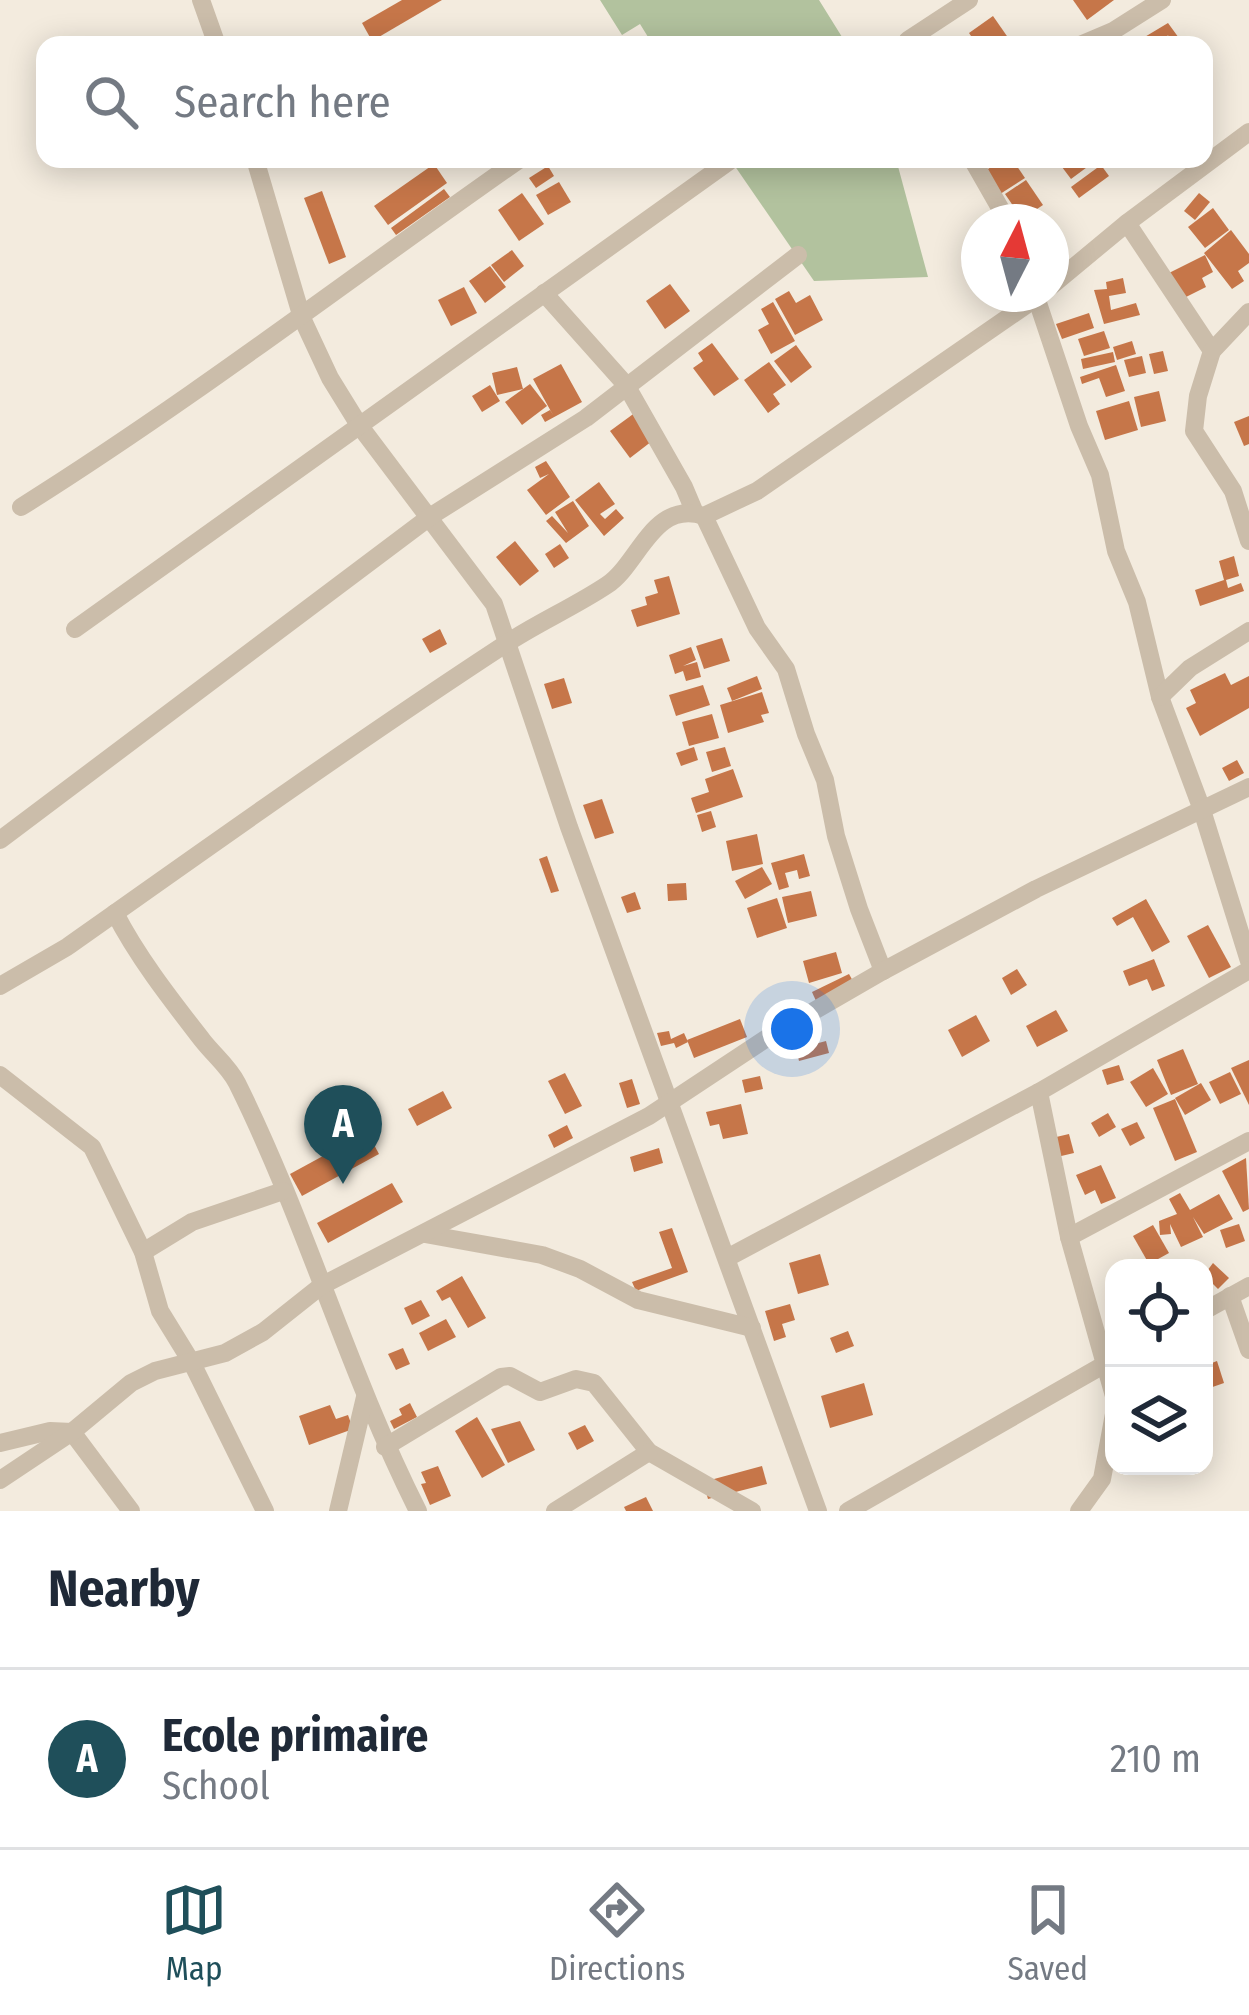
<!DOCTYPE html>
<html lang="en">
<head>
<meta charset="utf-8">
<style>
  :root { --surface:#fff; --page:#f6f6f7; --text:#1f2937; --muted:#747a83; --line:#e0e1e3; --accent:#1f4f5a }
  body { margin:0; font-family:"Fira Sans Condensed",sans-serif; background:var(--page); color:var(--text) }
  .controls { position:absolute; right:36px; bottom:36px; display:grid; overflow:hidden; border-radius:24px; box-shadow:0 6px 30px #0003 }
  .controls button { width:108px; height:108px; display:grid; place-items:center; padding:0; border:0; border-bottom:3px solid var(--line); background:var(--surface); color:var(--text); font:60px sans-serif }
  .compass { position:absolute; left:961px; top:204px; width:108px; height:108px; border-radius:50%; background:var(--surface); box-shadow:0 6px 30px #0003; rotate:6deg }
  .you { position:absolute; left:792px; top:1029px; width:42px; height:42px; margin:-30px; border:9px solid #fff; border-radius:50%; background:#1a73e8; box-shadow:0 0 0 18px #1a73e833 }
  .badge { display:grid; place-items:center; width:78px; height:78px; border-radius:50%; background:var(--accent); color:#fff; font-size:39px; font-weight:700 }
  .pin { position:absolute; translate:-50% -99px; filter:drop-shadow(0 3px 6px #0008) }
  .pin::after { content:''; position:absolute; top:63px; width:42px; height:36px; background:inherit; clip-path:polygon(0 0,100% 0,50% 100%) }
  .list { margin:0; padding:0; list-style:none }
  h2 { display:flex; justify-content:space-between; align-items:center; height:156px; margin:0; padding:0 48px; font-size:51px }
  h2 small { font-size:39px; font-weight:400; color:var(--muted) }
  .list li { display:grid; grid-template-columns:78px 1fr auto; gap:36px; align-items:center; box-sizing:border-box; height:180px; padding:0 48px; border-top:3px solid var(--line) }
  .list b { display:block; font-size:45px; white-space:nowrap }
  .list p { margin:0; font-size:39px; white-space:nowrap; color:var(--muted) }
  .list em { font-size:39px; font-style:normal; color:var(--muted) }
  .icon { flex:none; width:66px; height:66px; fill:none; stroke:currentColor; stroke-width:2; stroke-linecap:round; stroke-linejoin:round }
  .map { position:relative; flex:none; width:1249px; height:1511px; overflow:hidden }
  .search { position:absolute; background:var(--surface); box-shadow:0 6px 30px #0003; left:36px; right:36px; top:36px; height:132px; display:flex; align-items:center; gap:30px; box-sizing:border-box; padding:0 42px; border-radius:24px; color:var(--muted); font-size:45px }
  .sheet { height:336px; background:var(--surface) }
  nav { display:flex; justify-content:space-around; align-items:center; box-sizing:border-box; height:168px; border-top:3px solid var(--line); background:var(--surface); font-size:33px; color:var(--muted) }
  nav a { display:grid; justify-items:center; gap:6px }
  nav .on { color:var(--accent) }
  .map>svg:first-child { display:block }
  .green { fill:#b2c29e }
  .building { fill:#c67649 }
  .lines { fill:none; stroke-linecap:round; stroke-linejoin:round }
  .minor { stroke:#cbbdaa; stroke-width:18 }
</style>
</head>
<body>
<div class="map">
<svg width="1249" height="1511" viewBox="0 0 1249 1511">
  <rect width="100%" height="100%" fill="#f3ebde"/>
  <g class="green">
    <polygon points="600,0 819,0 847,45 653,45 640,24 622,35"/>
    <polygon points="730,159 896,159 928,277 814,281"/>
  </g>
  <g class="building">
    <polygon points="402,0 442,0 372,41 362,23"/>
    <polygon points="1073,0 1114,0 1087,20"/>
    <polygon points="993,16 1009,39 1000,45 977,45 969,33"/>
    <polygon points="1168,23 1184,45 1156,45 1169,35 1147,45 1143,38"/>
    <polygon points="1003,159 1012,159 1025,178 997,196 982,173"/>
    <polygon points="1056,159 1098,159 1071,179"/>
    <polygon points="434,164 447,183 388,225 374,206"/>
    <polygon points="1101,165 1109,176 1079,198 1071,187"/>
    <polygon points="548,166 554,176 536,188 529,178"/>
    <polygon points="1026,180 1043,205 1022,219 1005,194"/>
    <polygon points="559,182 571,202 548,215 536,195"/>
    <polygon points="444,189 450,197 396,235 391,228"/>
    <polygon points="322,191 346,257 329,264 304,198"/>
    <polygon points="522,193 544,224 519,241 498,210"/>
    <polygon points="1199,193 1210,202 1195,220 1184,211"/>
    <polygon points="1213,208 1229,230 1205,248 1188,227"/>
    <polygon points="1231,230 1249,254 1249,263 1238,271 1244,281 1232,289 1204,253"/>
    <polygon points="512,250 524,266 504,282 491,265"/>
    <polygon points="1205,255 1213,272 1202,278 1206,287 1182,299 1169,273"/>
    <polygon points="490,266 506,287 485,303 469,281"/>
    <polygon points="1123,278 1126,293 1109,296 1111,310 1136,303 1140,315 1104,324 1094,290 1107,289 1106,282"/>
    <polygon points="670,284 690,311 665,329 646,301"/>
    <polygon points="464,287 477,313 451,326 438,300"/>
    <polygon points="789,291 796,303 810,295 823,320 795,335 775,299"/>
    <polygon points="773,302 795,341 771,354 758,330 769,324 761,309"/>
    <polygon points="1089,313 1094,328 1062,339 1056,324"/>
    <polygon points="1104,331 1110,348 1084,356 1078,339"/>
    <polygon points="1132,341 1136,354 1117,360 1113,347"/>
    <polygon points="712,343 739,379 714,396 693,368 703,361 698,353"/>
    <polygon points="796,345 812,367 791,383 774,361"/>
    <polygon points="1163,351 1168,371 1154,374 1149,354"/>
    <polygon points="1113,352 1115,362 1083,369 1081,359"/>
    <polygon points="1142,356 1146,373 1129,377 1124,360"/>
    <polygon points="769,362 786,385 773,394 780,404 768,413 744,380"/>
    <polygon points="561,364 582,402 545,422 541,415 550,410 553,415 533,379"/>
    <polygon points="1116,365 1125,391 1106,397 1099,378 1082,384 1080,377"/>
    <polygon points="517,367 523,389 497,395 492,373"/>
    <polygon points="530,384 547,406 522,425 505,402"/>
    <polygon points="490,385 500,401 482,412 472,396"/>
    <polygon points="1159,391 1166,421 1141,427 1134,397"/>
    <polygon points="1129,401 1138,430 1105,440 1096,411"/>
    <polygon points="636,412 656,438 630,458 610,431"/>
    <polygon points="1249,416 1249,444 1244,446 1234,422"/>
    <polygon points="546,461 570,497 546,515 527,490 549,474 540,478 535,467"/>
    <polygon points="599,482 615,504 600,514 605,519 616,509 624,518 604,536 575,500"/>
    <polygon points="573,501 589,526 566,543 546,521 552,516 568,533 555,512"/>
    <polygon points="515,541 539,571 520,586 496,557"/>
    <polygon points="560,544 569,558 554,568 545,554"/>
    <polygon points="1234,556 1239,576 1226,580 1228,588 1241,583 1244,591 1200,606 1195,590 1224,580 1219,561"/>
    <polygon points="669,576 680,614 637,627 631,610 647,605 645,597 658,593 654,580"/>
    <polygon points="440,629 447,644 430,653 422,639"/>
    <polygon points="722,638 730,661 704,669 696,646"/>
    <polygon points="691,647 696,660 683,666 697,662 701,677 686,681 683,671 675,674 669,655"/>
    <polygon points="1225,673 1231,685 1249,676 1249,708 1200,736 1186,708 1196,703 1190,690"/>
    <polygon points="757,676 762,689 732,701 727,688"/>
    <polygon points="564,678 572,703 552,709 544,684"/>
    <polygon points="703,685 710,705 676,716 669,695"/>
    <polygon points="762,692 769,713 761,715 764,722 728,733 720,705"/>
    <polygon points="712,714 719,738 689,746 682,722"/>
    <polygon points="694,747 698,760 681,766 676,753"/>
    <polygon points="725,747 731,766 712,772 706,752"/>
    <polygon points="1237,760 1244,773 1229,781 1222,768"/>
    <polygon points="733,769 743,797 696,813 691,798 709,792 705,779"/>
    <polygon points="602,799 614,833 595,839 583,805"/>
    <polygon points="711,811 716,827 702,832 697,815"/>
    <polygon points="757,834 763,864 732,871 726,841"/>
    <polygon points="804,854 810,876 799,879 797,870 785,873 789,887 779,890 771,863"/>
    <polygon points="547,856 559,891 551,893 539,859"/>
    <polygon points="762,867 772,884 745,899 735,881"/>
    <polygon points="686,883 687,900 668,901 667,884"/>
    <polygon points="811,891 817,916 788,923 782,897"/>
    <polygon points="635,892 641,909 627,913 621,897"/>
    <polygon points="777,898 787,928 757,938 747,908"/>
    <polygon points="1146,899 1170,942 1152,952 1133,917 1117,926 1112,918"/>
    <polygon points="1208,925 1231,967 1209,978 1187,936"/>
    <polygon points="836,952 842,973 809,983 803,961"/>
    <polygon points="1154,959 1165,986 1152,991 1147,979 1129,986 1123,971"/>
    <polygon points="1017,969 1027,985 1011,995 1002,978"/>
    <polygon points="849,974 854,983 816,1001 812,992"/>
    <polygon points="1056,1010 1068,1031 1037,1047 1026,1026"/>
    <polygon points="976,1015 990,1041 962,1057 948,1030"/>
    <polygon points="740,1019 747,1037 694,1058 687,1040"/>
    <polygon points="669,1031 671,1039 684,1033 688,1042 676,1048 674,1043 661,1046 657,1033"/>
    <polygon points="826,1041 829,1053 799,1061 796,1049"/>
    <polygon points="1183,1049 1198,1084 1171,1095 1157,1060"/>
    <polygon points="1249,1060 1249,1105 1231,1068"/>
    <polygon points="1119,1065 1124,1080 1107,1085 1102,1070"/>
    <polygon points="1153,1068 1168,1094 1146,1107 1130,1082"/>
    <polygon points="1230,1072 1241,1094 1220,1104 1209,1082"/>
    <polygon points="565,1073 582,1106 565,1114 548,1081"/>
    <polygon points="760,1076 763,1089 745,1093 742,1080"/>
    <polygon points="632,1079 640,1104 627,1108 619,1083"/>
    <polygon points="1201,1083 1211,1100 1185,1115 1175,1098"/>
    <polygon points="443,1091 452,1108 417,1126 408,1109"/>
    <polygon points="1175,1099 1197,1152 1175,1161 1153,1108"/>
    <polygon points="741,1104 748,1134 723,1139 719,1124 710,1126 706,1112"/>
    <polygon points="1108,1113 1116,1127 1099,1137 1091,1123"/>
    <polygon points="1137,1122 1145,1138 1130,1146 1121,1129"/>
    <polygon points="567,1125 573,1138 554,1148 548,1135"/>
    <polygon points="367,1132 379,1154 302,1196 290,1174"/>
    <polygon points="1069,1134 1074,1153 1057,1157 1052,1138"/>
    <polygon points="659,1148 663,1163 634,1172 630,1157"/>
    <polygon points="1246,1158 1249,1209 1243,1212 1222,1171"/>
    <polygon points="1101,1165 1116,1198 1101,1204 1095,1190 1085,1195 1076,1175"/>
    <polygon points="392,1183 403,1202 328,1243 317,1223"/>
    <polygon points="1180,1193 1190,1210 1219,1194 1233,1219 1204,1234 1193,1217 1203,1237 1181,1247 1170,1224 1171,1234 1160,1235 1159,1221 1177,1214 1169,1199"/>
    <polygon points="1239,1224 1245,1241 1226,1248 1220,1230"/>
    <polygon points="1153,1225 1169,1253 1149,1264 1133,1236"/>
    <polygon points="672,1228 688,1272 636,1291 632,1282 672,1268 659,1232"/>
    <polygon points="820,1254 829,1285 798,1294 789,1263"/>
    <polygon points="1213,1263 1229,1278 1218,1289 1204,1275"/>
    <polygon points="462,1276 486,1318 468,1328 450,1297 442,1301 436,1291"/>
    <polygon points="421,1300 430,1316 412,1325 404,1308"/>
    <polygon points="790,1304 795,1320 782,1324 786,1337 774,1341 765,1311"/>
    <polygon points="446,1319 456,1337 428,1351 419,1333"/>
    <polygon points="848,1331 854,1346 836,1353 830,1338"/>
    <polygon points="403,1348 410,1364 396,1370 388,1354"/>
    <polygon points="1217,1361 1224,1383 1204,1390 1204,1366"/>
    <polygon points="864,1383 873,1415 830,1428 821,1396"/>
    <polygon points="410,1403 417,1417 394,1429 390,1421 402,1415 399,1409"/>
    <polygon points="330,1405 336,1419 348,1415 353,1429 309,1445 299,1416"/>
    <polygon points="477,1417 505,1465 482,1478 455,1431"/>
    <polygon points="520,1421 535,1450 508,1463 491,1429"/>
    <polygon points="585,1425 594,1441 577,1450 568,1433"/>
    <polygon points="438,1466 451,1496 430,1505 421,1484 426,1483 421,1472"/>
    <polygon points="762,1466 767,1484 708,1499 703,1482"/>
    <polygon points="646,1497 653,1511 626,1511 624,1507"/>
  </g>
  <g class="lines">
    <g class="minor">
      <polyline points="201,0 217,45"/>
      <polyline points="910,45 908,40 969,0"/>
      <polyline points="1080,45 1113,31 1162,0"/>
      <polyline points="255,159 302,318 330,378 359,425 494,604 569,827 818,1511"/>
      <polyline points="972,159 1008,222"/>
      <polyline points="1127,223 1212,351 1198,396 1194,431 1233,491 1249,541"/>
      <polyline points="1051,286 1127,223 1249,132"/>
      <polyline points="544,293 626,385 684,487 695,513"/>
      <polyline points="1037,300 1079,426 1100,475 1116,551 1137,602 1160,697 1201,807 1249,961"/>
      <polyline points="1212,351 1249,312"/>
      <path d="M21,507C193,399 354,275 520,159"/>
      <polyline points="704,516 757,628 786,669 806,734 825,780 836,836 859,909 883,971"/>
      <polyline points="75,629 731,160"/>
      <polyline points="1160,697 1190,668 1249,631"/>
      <polyline points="0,840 431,516 586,418 798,255"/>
      <path d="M115,913C138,958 172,1001 203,1041C214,1055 229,1067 237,1083C306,1222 348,1372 418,1511"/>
      <path d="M0,986L67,947C211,845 356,742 504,645C537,623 574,607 607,585C639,564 653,499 704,516L757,491L1042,294"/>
      <polyline points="0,1075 92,1147 143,1252 160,1311 192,1363 265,1511"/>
      <polyline points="1039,1092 1069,1237 1114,1396"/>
      <polyline points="425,1234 542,1255 580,1269 638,1300 752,1328"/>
      <polyline points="1069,1237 1249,1141"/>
      <polyline points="143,1252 192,1222 283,1191"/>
      <polyline points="727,1258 1039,1092 1249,970"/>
      <polyline points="1230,1296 1249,1350"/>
      <polyline points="1204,1311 1249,1286"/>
      <polyline points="0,1443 50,1431 72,1432 131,1511"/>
      <polyline points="385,1447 501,1377 510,1376 540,1392 576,1379 594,1383 649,1452 752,1511"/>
      <polyline points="0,1480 72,1432 131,1383 155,1371 225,1353 263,1332 321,1286 649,1116 767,1038 883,971 1036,889 1249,787"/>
      <polyline points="338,1511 365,1397"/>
      <polyline points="555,1511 649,1452"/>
      <polyline points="848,1511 1114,1359"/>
      <polyline points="1079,1511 1102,1479 1114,1414"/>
    </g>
  </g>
</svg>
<div class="controls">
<button><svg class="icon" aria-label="locate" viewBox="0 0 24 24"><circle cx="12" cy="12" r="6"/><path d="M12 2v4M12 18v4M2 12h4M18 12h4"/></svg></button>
<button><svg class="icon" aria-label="layers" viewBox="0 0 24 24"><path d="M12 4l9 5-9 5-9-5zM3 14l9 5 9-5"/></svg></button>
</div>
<svg class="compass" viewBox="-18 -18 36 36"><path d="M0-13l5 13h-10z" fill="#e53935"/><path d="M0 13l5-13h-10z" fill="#747a83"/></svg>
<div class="you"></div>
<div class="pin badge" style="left:343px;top:1184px">A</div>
<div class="search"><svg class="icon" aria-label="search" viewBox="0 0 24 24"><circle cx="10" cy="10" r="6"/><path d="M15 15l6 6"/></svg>Search here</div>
</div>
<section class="sheet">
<h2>Nearby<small></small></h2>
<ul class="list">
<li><span class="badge">A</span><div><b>Ecole primaire</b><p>School</p></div><em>210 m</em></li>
</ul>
</section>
<nav>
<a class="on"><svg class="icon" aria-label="map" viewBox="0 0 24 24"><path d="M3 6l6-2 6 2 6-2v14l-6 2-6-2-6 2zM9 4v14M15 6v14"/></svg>Map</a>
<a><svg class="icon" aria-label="directions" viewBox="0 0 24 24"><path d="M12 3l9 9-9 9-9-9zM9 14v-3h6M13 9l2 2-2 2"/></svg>Directions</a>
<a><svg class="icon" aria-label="saved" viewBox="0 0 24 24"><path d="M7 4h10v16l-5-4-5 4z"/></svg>Saved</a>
</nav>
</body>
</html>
